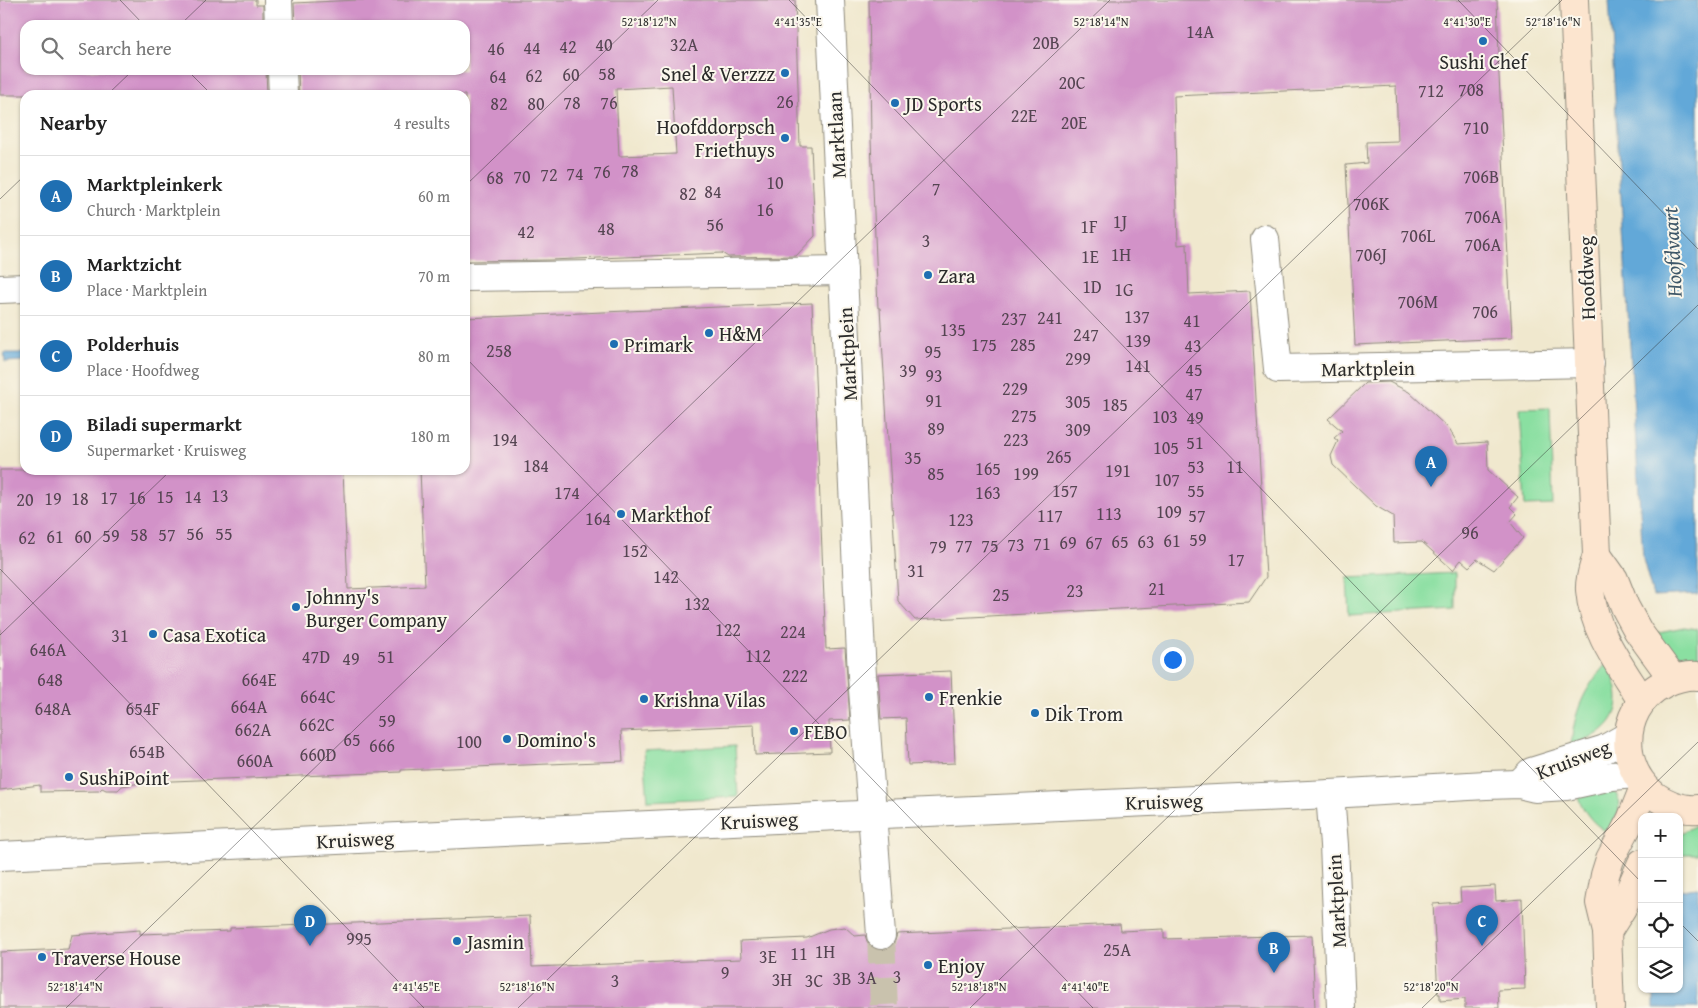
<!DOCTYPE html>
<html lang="en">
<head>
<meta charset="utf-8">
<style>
  :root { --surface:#fff; --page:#f2f2f2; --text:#222; --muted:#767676; --line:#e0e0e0; --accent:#1f6fb2 }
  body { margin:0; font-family:"Gentium Book Plus",serif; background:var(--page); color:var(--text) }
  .controls { position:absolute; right:15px; bottom:15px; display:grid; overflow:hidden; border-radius:10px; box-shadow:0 1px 4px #0004 }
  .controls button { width:45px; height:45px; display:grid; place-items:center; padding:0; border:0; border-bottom:1px solid var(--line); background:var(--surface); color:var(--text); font:25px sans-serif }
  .you { position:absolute; left:1172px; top:659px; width:18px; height:18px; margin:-12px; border:4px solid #fff; border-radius:50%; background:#1a73e8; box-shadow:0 0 0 8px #1a73e833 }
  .badge { display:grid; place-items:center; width:32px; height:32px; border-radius:50%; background:var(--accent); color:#fff; font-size:16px; font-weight:700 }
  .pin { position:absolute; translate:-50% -41px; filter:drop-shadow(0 1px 2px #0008) }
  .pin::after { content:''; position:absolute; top:26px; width:18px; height:15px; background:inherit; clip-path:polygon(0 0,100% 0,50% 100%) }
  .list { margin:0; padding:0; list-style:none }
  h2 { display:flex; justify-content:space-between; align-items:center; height:65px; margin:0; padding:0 20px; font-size:21px }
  h2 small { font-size:16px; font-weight:400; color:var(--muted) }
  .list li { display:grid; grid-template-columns:32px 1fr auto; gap:15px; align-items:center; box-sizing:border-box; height:80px; padding:0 20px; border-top:1px solid var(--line) }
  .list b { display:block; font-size:19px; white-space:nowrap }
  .list p { margin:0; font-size:16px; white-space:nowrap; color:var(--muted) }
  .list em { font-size:16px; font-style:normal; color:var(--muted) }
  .icon { flex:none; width:28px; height:28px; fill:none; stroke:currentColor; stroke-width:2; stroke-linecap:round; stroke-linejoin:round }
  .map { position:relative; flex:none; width:1698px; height:1008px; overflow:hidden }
  .search { position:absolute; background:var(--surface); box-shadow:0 1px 4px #0004; left:20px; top:20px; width:450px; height:55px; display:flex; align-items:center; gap:12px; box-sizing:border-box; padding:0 18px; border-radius:15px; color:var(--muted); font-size:19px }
  .panel { position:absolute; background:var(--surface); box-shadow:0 1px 4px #0004; left:20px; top:90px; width:450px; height:385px; border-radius:15px }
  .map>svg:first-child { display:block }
  .green { fill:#8adfa1; stroke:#5a8566 }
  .water { fill:#62a8d8; stroke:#466a82 }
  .pier { fill:#f0e8ce }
  .building { fill:#d292c8; fill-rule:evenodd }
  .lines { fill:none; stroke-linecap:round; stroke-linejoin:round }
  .street-tunnel { stroke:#c9c2ad; stroke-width:28; stroke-dasharray:28 14; stroke-linecap:butt }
  .street-casing { stroke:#8e8a7c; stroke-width:30 }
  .secondary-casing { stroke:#8e8a7c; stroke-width:30 }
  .street { stroke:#fff; stroke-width:28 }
  .secondary { stroke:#fce5cf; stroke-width:28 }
  .ticks { fill:none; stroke:#2b2b2b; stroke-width:1; stroke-opacity:0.45 }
  .poi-dot { fill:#1f6fb2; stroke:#fbf7ec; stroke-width:2 }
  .labels { text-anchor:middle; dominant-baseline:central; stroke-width:4; stroke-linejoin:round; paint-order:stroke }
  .number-label { font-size:18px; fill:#554552 }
  .poi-label { font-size:20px; fill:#2b2b2b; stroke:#fbf7ec; text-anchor:start }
  .street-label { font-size:20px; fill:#2b2b2b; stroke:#fbf7ec }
  .water-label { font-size:21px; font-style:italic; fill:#3e5768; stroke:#fbf7ec }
  .ticks-label { font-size:12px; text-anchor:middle; fill:#2b2b2b; stroke:#fbf7ec; stroke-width:4; stroke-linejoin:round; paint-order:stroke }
</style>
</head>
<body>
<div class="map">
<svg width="1698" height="1008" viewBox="0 0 1698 1008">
  <rect width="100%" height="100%" fill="#fbf7ec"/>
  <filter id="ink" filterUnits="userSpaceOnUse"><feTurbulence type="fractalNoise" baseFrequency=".02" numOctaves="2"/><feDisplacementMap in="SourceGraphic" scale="10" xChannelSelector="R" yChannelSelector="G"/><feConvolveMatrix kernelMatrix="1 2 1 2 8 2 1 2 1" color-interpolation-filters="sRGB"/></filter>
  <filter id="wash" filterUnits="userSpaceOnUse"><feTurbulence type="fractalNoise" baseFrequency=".0096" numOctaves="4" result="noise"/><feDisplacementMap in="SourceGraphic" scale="20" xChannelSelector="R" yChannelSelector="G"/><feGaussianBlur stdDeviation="1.12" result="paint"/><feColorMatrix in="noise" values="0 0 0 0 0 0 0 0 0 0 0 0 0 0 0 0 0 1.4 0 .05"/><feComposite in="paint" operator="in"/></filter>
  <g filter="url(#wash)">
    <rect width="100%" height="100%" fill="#f0e8ce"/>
    <g class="green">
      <polygon points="1550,408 1553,505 1525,506 1519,409"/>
      <polygon points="1455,573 1455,610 1349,616 1347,578"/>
      <path d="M1684,627L1698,629V660C1677,654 1668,650 1654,633Z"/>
      <path d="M1607,663C1630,707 1616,730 1571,747C1574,711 1584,689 1607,663Z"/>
      <polygon points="735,746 738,797 648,801 644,751"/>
      <path d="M1610,788L1618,795L1619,811L1608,832C1592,825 1581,808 1576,791Z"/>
      <polygon points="1694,826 1698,826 1698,854 1679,854 1679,834"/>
    </g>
    <g class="water">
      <polygon points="1609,0 1698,0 1698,594 1653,596 1643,559"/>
      <polygon points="4,353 25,353 25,361 5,362"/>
      <polygon points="1698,888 1698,1008 1654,1008 1654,989 1679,989 1679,890"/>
    </g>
    <polygon class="pier" points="1698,708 1698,777 1687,776 1676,771 1667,764 1662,754 1660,742 1662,730 1668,721 1675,713 1686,709"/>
    <g id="blocks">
      <g class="building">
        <polygon points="0,0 256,0 256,5 263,5 263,25 25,25 25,70 266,70 267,95 0,95"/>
        <path d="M358,0H795L800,146H811L815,236L796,256L728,257L722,253L550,260L465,261V95H299L298,70H465V25H295L294,3ZM672,86L676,154L619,156L616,89Z"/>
        <polygon points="869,0 1497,0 1499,55 1498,55 1512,338 1355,345 1346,165 1367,163 1366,142 1398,141 1396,86 1174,96 1178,245 1187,244 1189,294 1250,291 1266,577 1249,602 915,620 898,601 880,308 878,308 871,140"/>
        <polygon points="812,303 826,649 845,648 850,720 829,721 830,752 755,755 754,725 621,731 623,761 401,770 401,772 147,782 122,786 118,790 106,790 102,788 99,791 40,792 40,785 0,790 0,470 343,470 348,589 425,586 420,470 465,470 465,318"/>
        <polygon points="1389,382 1409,392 1449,429 1458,444 1487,442 1488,470 1518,497 1510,507 1517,514 1510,522 1523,538 1494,570 1477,559 1469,567 1461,560 1453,570 1422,542 1394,543 1393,516 1376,506 1333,465 1331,456 1338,441 1334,438 1342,431 1328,419 1365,383"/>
        <polygon points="951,671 955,763 908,765 906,718 881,719 878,674"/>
        <polygon points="1495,886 1496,901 1522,899 1525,989 1498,990 1499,1008 1465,1008 1465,999 1440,1001 1440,994 1438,994 1433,904 1461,902 1460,888"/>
        <polygon points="530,916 532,967 741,959 740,941 807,938 829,929 845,927 855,936 865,935 868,944 875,949 882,951 890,948 895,941 897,934 1120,924 1121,931 1164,929 1164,939 1312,935 1315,1008 0,1008 0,952 68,949 72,935 140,930 140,934 230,931 230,928"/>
      </g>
    </g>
  </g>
  <g filter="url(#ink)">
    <use href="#blocks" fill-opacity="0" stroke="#8e8a7c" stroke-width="1"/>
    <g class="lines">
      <polyline class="street-tunnel" points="881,935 884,1008"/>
      <defs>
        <g id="street">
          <polyline points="278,0 279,25"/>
          <polyline points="830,0 862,676 881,935"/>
          <polyline points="282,70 283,95"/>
          <polyline points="1265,239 1278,369 1590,363"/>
          <polyline points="465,277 843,271"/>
          <polyline points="0,289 25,288"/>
          <polyline points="1519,784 1531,772 1605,749 1628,736"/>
          <polyline points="1330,794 1334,845 1341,1008"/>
          <polyline points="0,856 838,816 1330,794 1486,785 1519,784 1535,788 1566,786 1612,776 1635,774"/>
        </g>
        <g id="secondary">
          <path d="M1574,0L1597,555C1594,566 1589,579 1590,590C1593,631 1621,667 1642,701"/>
          <polyline points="1597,555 1614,579 1625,607 1638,631 1673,679"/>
          <path d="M1698,676C1686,675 1676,678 1665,683C1612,709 1618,785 1672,805C1680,808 1689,810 1698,809"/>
          <polyline points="1607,932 1622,908 1642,863"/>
          <polyline points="1610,1008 1607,932 1600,903 1605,875 1610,859 1631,820 1644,787"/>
        </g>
      </defs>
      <use href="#street" class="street-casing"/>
      <use href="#secondary" class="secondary-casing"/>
      <use href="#street" class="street"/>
      <use href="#secondary" class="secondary"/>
    </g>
  </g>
  <path class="ticks" d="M120,0L144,25M789,0L1642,883M1458,0L1698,249M180,25L206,0M187,70L212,95M107,95L133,70M465,186L658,0M0,199L25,175M465,357L1093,1008M0,569L424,1008M0,635L171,470M1679,922L1698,941M66,1008L1110,0M518,1008L1562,0M970,1008L1698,305M1422,1008L1698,742"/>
  <g class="poi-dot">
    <circle cx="1483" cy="41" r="5"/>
    <circle cx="785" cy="73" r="5"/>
    <circle cx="895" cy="103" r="5"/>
    <circle cx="785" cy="138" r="5"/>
    <circle cx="928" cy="275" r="5"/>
    <circle cx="709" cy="333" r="5"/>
    <circle cx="614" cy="344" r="5"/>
    <circle cx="621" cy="514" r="5"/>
    <circle cx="296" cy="607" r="5"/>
    <circle cx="153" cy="634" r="5"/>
    <circle cx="929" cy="697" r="5"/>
    <circle cx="644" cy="699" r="5"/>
    <circle cx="1035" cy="713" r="5"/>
    <circle cx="794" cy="731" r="5"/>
    <circle cx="507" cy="739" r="5"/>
    <circle cx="69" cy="777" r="5"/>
    <circle cx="457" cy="941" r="5"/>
    <circle cx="42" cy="957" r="5"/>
    <circle cx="928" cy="965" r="5"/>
  </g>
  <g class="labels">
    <g class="number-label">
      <text x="1200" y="31">14A</text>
      <text x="1046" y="42">20B</text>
      <text x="604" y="44">40</text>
      <text x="684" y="44">32A</text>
      <text x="568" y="46">42</text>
      <text x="532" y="47">44</text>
      <text x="496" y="48">46</text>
      <text x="607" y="73">58</text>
      <text x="571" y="74">60</text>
      <text x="534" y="75">62</text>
      <text x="498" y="76">64</text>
      <text x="1072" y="82">20C</text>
      <text x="1471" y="89">708</text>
      <text x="1431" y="90">712</text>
      <text x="785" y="101">26</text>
      <text x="572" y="102">78</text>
      <text x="609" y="102">76</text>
      <text x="499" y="103">82</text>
      <text x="536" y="103">80</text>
      <text x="1024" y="115">22E</text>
      <text x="1074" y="122">20E</text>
      <text x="1476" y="127">710</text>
      <text x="630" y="170">78</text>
      <text x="602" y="171">76</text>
      <text x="575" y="173">74</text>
      <text x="549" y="174">72</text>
      <text x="522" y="176">70</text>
      <text x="1481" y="176">706B</text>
      <text x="495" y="177">68</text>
      <text x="775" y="182">10</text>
      <text x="936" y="188">7</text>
      <text x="713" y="191">84</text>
      <text x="688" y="193">82</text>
      <text x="1371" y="203">706K</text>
      <text x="765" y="209">16</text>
      <text x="1483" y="216">706A</text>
      <text x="1120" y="221">1J</text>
      <text x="715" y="224">56</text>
      <text x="1089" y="226">1F</text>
      <text x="606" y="228">48</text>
      <text x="526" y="231">42</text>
      <text x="1418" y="235">706L</text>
      <text x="926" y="240">3</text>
      <text x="1483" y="244">706A</text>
      <text x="1121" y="254">1H</text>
      <text x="1371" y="254">706J</text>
      <text x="1090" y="256">1E</text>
      <text x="1092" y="286">1D</text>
      <text x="1124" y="289">1G</text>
      <text x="1418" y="301">706M</text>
      <text x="1485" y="311">706</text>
      <text x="1137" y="316">137</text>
      <text x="1050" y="317">241</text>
      <text x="1014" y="318">237</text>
      <text x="1192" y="320">41</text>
      <text x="953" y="329">135</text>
      <text x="1086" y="334">247</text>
      <text x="1138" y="340">139</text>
      <text x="984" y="344">175</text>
      <text x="1023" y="344">285</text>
      <text x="1193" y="345">43</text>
      <text x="499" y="350">258</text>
      <text x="933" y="351">95</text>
      <text x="1078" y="358">299</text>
      <text x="1138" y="365">141</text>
      <text x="1194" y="369">45</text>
      <text x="908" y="370">39</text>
      <text x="934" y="375">93</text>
      <text x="1015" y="388">229</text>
      <text x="1194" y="393">47</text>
      <text x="934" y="400">91</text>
      <text x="1078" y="401">305</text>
      <text x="1115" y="404">185</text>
      <text x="1024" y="415">275</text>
      <text x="1165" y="416">103</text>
      <text x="1195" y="417">49</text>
      <text x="936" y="428">89</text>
      <text x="1078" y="429">309</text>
      <text x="505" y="439">194</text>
      <text x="1016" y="439">223</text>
      <text x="1195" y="442">51</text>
      <text x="1166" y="447">105</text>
      <text x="1059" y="456">265</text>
      <text x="913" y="457">35</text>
      <text x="536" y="465">184</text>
      <text x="1196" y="466">53</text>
      <text x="1235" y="466">11</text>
      <text x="988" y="468">165</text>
      <text x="1118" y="470">191</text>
      <text x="936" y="473">85</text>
      <text x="1026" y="473">199</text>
      <text x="1167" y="479">107</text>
      <text x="1065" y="490">157</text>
      <text x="1196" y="490">55</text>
      <text x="567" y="492">174</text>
      <text x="988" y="492">163</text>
      <text x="220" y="495">13</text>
      <text x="165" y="496">15</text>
      <text x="193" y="496">14</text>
      <text x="109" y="497">17</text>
      <text x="137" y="497">16</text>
      <text x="53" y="498">19</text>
      <text x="80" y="498">18</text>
      <text x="25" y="499">20</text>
      <text x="1169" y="511">109</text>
      <text x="1109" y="513">113</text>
      <text x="1050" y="515">117</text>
      <text x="1197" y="515">57</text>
      <text x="598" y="518">164</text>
      <text x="961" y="519">123</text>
      <text x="1470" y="532">96</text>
      <text x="195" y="533">56</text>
      <text x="224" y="533">55</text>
      <text x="139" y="534">58</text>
      <text x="167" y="534">57</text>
      <text x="111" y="535">59</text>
      <text x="55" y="536">61</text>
      <text x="83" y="536">60</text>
      <text x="27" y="537">62</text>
      <text x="1198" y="539">59</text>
      <text x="1172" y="540">61</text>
      <text x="1120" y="541">65</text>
      <text x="1146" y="541">63</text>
      <text x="1068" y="542">69</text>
      <text x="1094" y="542">67</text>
      <text x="1042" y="543">71</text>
      <text x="1016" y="544">73</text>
      <text x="964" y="545">77</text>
      <text x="990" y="545">75</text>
      <text x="938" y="546">79</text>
      <text x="635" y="550">152</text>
      <text x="1236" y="559">17</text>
      <text x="916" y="570">31</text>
      <text x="666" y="576">142</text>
      <text x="1157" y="588">21</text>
      <text x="1075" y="590">23</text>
      <text x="1001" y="594">25</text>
      <text x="697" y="603">132</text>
      <text x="728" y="629">122</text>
      <text x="793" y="631">224</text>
      <text x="120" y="635">31</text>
      <text x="48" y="649">646A</text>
      <text x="758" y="655">112</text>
      <text x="316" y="656">47D</text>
      <text x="386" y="656">51</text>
      <text x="351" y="658">49</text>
      <text x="795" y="675">222</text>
      <text x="50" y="679">648</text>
      <text x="259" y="679">664E</text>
      <text x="318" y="696">664C</text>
      <text x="249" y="706">664A</text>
      <text x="53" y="708">648A</text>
      <text x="143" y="708">654F</text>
      <text x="387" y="720">59</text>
      <text x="317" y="724">662C</text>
      <text x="253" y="729">662A</text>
      <text x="352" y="739">65</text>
      <text x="469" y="741">100</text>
      <text x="382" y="745">666</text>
      <text x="147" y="751">654B</text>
      <text x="318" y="754">660D</text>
      <text x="255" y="760">660A</text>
      <text x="359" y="938">995</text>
      <text x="1117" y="949">25A</text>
      <text x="825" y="951">1H</text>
      <text x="799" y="953">11</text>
      <text x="768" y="956">3E</text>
      <text x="725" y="972">9</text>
      <text x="897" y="976">3</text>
      <text x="867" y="977">3A</text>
      <text x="842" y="978">3B</text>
      <text x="782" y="979">3H</text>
      <text x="615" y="980">3</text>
      <text x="814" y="980">3C</text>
    </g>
    <g class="poi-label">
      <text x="1483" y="61" text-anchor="middle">Sushi Chef</text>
      <text x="775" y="73" text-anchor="end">Snel &amp; Verzzz</text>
      <text x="905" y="103">JD Sports</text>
      <text x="775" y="126" text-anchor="end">Hoofddorpsch<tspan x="775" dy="23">Friethuys</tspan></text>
      <text x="938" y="275">Zara</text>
      <text x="719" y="333">H&amp;M</text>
      <text x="624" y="344">Primark</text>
      <text x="631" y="514">Markthof</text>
      <text x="306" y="596">Johnny's<tspan x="306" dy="23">Burger Company</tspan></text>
      <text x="163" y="634">Casa Exotica</text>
      <text x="939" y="697">Frenkie</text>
      <text x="654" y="699">Krishna Vilas</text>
      <text x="1045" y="713">Dik Trom</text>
      <text x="804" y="731">FEBO</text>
      <text x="517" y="739">Domino's</text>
      <text x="79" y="777">SushiPoint</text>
      <text x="467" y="941">Jasmin</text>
      <text x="52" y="957">Traverse House</text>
      <text x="938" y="965">Enjoy</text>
    </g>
    <g class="street-label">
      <text transform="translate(836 135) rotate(-93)">Marktlaan</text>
      <text transform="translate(1586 278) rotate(-92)">Hoofdweg</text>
      <text transform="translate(847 354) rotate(-93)">Marktplein</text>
      <text transform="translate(1368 368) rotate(-1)">Marktplein</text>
      <text transform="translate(1573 759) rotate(-21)">Kruisweg</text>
      <text transform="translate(1164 801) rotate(-2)">Kruisweg</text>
      <text transform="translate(759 820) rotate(-3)">Kruisweg</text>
      <text transform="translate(355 839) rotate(-3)">Kruisweg</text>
      <text transform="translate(1336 901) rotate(-93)">Marktplein</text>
    </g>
    <g class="water-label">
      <text transform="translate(1672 252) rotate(-93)">Hoofdvaart</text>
    </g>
  </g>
  <g class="ticks-label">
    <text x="649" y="26">52°18'12"N</text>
    <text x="1101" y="26">52°18'14"N</text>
    <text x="1553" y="26">52°18'16"N</text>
    <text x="798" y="26">4°41'35"E</text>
    <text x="1467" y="26">4°41'30"E</text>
    <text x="416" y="991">4°41'45"E</text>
    <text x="1085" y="991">4°41'40"E</text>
    <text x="75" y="991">52°18'14"N</text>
    <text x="527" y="991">52°18'16"N</text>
    <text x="979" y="991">52°18'18"N</text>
    <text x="1431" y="991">52°18'20"N</text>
  </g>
</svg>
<div class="controls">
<button>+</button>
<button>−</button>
<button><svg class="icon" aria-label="locate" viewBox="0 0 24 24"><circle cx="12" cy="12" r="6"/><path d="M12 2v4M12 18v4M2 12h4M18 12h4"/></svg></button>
<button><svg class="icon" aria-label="layers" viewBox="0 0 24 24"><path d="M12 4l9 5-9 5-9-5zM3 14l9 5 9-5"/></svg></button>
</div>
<div class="you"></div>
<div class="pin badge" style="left:1431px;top:487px">A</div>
<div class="pin badge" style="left:1274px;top:973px">B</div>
<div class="pin badge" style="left:1482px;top:946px">C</div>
<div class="pin badge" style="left:310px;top:946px">D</div>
<div class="search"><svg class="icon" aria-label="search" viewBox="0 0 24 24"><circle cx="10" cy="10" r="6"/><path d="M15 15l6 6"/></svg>Search here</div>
<section class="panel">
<h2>Nearby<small>4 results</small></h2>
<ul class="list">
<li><span class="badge">A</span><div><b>Marktpleinkerk</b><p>Church · Marktplein</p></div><em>60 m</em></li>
<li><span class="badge">B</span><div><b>Marktzicht</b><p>Place · Marktplein</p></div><em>70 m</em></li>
<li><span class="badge">C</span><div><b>Polderhuis</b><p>Place · Hoofdweg</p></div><em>80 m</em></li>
<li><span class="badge">D</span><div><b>Biladi supermarkt</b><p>Supermarket · Kruisweg</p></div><em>180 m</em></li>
</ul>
</section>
</div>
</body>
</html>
